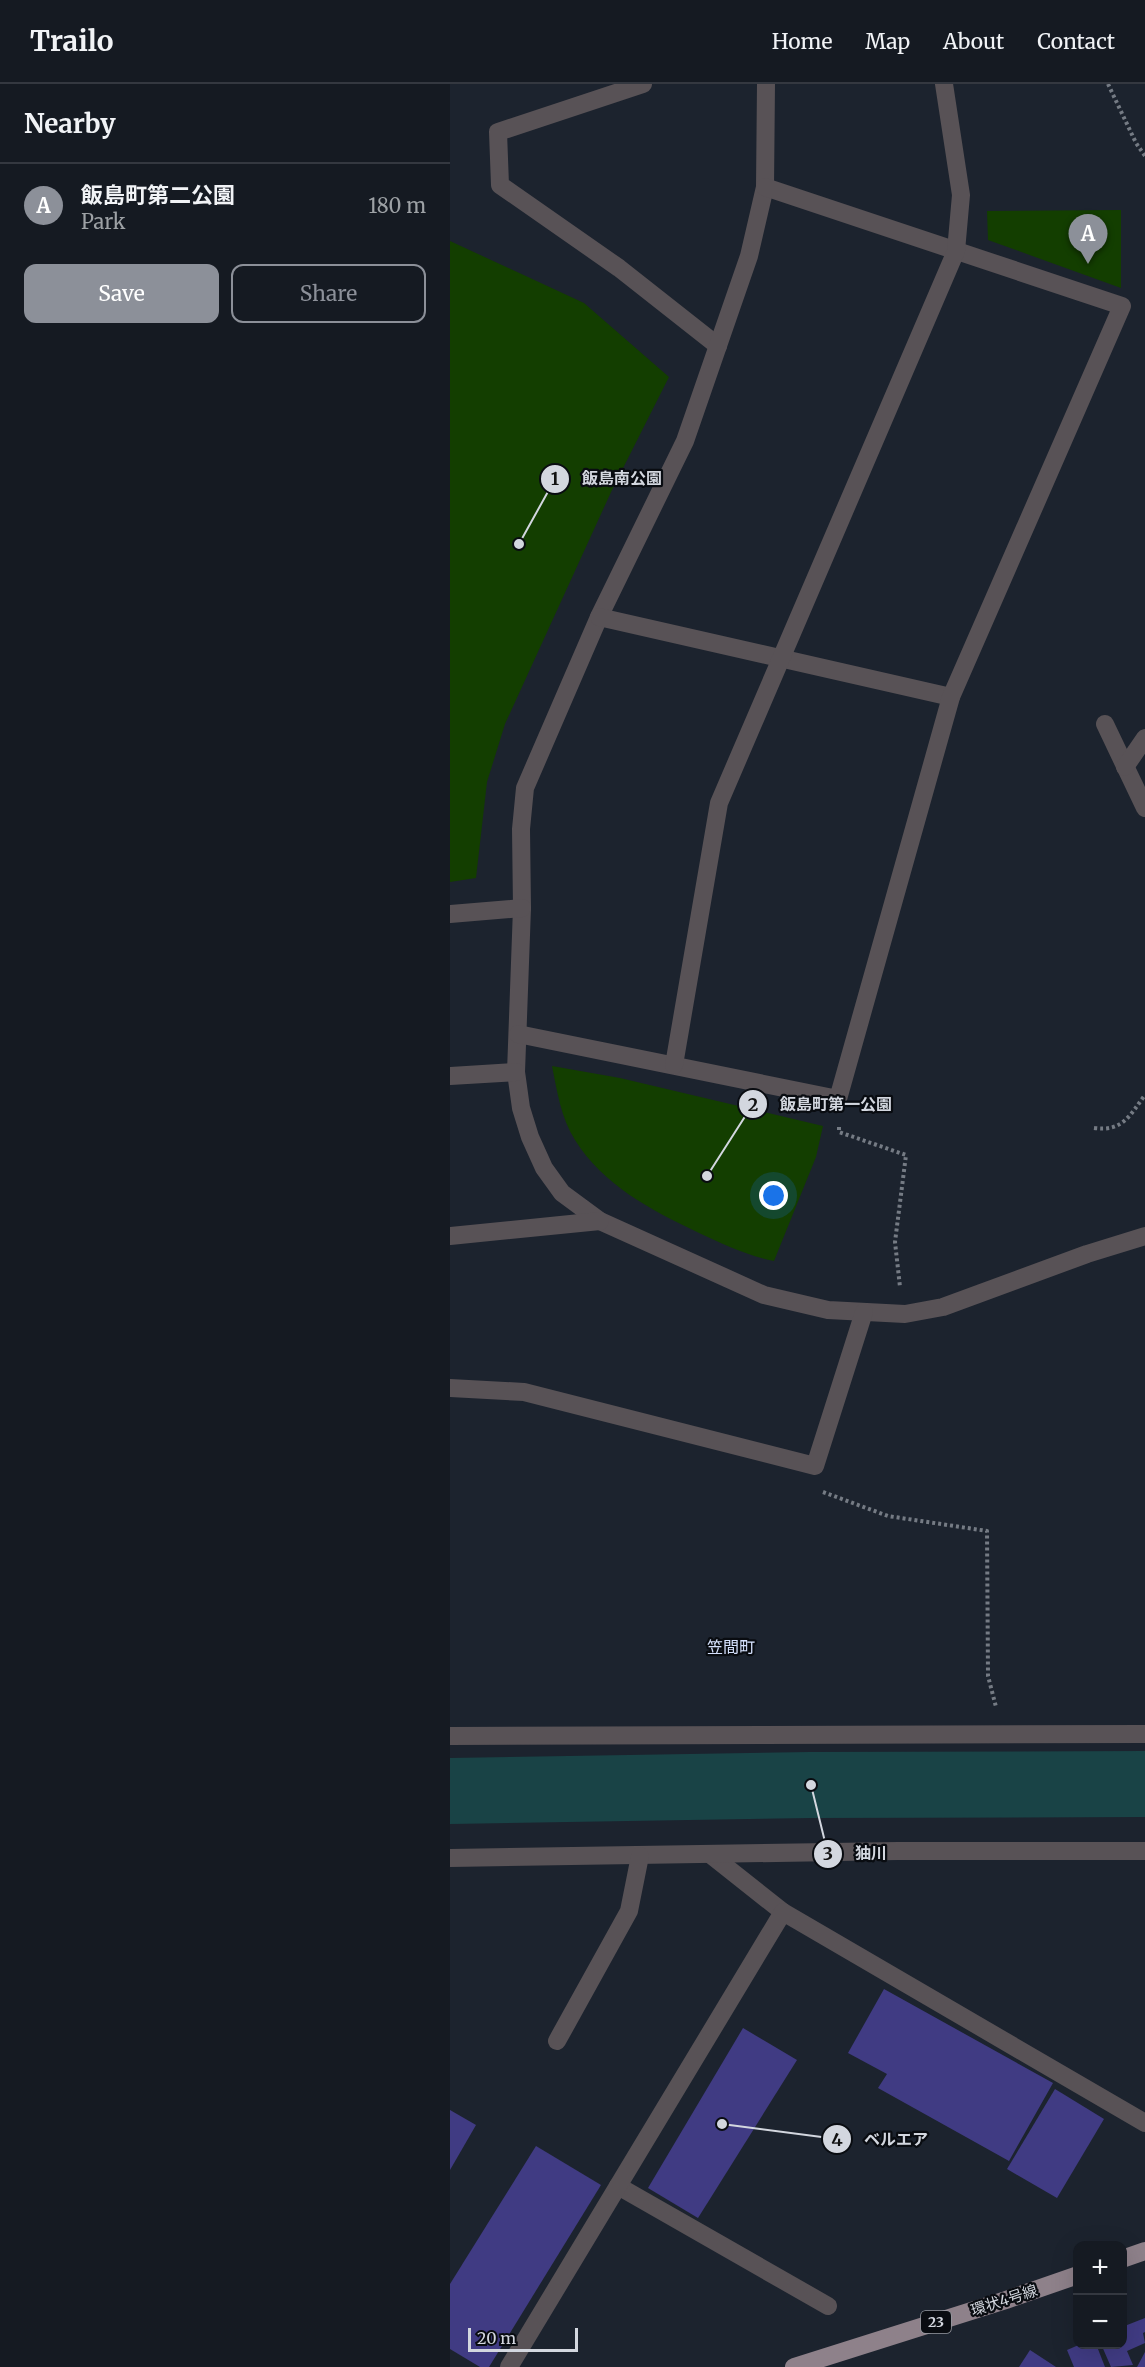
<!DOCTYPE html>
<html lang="en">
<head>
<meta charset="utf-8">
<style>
  :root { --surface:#151a22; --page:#22272f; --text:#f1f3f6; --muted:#9da1a5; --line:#343840; --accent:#8c9099 }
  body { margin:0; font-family:Merriweather,"Noto Sans JP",serif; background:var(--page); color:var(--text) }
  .controls { position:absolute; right:18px; bottom:18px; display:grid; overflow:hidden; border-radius:12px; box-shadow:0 6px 24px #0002 }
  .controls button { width:54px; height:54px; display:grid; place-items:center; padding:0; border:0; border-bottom:2px solid var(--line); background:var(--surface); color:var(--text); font:30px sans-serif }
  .scale { position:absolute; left:18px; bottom:15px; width:110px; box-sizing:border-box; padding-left:6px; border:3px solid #d3d7df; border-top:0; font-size:16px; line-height:21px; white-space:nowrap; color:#d3d7df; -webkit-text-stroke:4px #090c11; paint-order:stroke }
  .you { position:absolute; left:324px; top:1112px; width:21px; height:21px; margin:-15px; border:4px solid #fff; border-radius:50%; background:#1a73e8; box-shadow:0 0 0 9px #1a73e833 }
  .badge { display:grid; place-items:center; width:39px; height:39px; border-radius:50%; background:var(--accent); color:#fff; font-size:20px; font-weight:700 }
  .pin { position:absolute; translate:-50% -50px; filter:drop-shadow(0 2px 3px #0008) }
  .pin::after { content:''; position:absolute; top:32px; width:21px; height:18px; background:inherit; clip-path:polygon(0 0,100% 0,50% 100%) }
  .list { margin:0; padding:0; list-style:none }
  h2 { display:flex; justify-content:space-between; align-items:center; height:78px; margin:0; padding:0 24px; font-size:26px }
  h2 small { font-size:20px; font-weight:400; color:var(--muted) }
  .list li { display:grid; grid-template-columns:39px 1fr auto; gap:18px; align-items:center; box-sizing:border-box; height:84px; padding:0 24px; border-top:2px solid var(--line) }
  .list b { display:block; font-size:22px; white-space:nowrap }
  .list p { margin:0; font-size:20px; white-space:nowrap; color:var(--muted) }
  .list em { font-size:20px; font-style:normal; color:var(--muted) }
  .actions { display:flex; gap:12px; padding:18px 24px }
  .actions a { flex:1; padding:14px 0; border:2px solid var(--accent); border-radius:12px; text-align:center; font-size:21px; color:var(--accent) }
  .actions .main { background:var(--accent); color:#fff }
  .map { position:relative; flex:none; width:695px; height:2283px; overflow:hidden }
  header { display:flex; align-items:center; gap:36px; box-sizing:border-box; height:84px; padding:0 30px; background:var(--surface); border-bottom:2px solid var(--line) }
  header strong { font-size:28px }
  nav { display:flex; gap:33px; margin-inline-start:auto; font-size:21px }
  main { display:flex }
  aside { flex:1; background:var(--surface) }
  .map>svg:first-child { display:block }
  .green { fill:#133e00 }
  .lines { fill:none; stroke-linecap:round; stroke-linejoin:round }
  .river { stroke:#194346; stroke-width:66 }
  .building { fill:#403b83 }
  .path { stroke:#757b84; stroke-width:4; stroke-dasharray:3 3; stroke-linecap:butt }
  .minor { stroke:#585256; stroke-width:18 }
  .major { stroke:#8e818a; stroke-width:18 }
  .labels { text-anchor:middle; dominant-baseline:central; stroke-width:4.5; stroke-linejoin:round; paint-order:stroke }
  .shield { fill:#090c11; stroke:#969aa1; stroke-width:1.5 }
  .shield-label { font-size:14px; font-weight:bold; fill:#d3d7df }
  .street-label { font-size:15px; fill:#d3d7df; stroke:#090c11 }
  .neighbourhood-label { font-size:16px; fill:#d5e1fd; stroke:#090c11 }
  .leader { fill:none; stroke:#d3d7df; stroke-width:2 }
  .callout-dot { fill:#d3d7df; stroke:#090c11; stroke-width:2 }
  .mark-label { font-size:18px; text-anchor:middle; font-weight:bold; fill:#111 }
  .callout-label { font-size:16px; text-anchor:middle; font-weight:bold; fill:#d3d7df; stroke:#090c11; stroke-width:4.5; stroke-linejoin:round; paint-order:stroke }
</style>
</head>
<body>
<header>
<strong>Trailo</strong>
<nav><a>Home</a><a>Map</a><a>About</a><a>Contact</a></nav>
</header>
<main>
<aside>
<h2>Nearby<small></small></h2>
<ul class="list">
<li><span class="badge">A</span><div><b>飯島町第二公園</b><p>Park</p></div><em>180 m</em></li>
</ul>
<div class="actions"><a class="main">Save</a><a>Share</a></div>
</aside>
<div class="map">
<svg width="695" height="2283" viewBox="0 0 695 2283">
  <rect width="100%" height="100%" fill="#1c232e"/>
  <g class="green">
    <polygon points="671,126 671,204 538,156 537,127"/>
    <polygon points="0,157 134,219 219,293 162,406 55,640 37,698 26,794 0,798"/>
    <path d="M102,982L170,994L373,1042L366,1073L324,1177C295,1171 273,1160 247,1148C201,1126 153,1101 125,1056C111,1034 107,1007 102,982Z"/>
  </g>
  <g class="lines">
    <polyline class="river" points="0,1707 361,1701 695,1700"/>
  </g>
  <g class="building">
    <polygon points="434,1905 603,1999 559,2077 428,2004 437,1990 398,1969"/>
    <polygon points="293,1944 347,1976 248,2134 198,2104"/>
    <polygon points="605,2005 654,2035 607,2114 557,2085"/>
    <polygon points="0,2026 26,2041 0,2086"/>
    <polygon points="86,2062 151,2101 39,2283 30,2283 0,2265 0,2200"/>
    <polygon points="695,2234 695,2248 693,2249 695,2259 677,2267 683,2281 661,2283 651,2260 672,2260 672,2243"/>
    <polygon points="631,2260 646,2260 655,2283 624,2283 617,2266"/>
    <polygon points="580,2266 606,2283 569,2283"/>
    <polygon points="695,2268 695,2283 687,2283"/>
  </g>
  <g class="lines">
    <g class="path">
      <polyline points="658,0 686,59 695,72"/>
      <polyline points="389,1043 389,1048 456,1071 445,1158 450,1203"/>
      <path d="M644,1044C673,1048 680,1031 695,1011"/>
      <polyline points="373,1408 438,1432 537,1447 538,1592 546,1623"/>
    </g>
    <g class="minor">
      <polyline points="193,0 48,48 50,101 169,184 268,262"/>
      <polyline points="316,0 315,103 299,172 235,357 149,533 75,704 71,745 72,824 66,988 71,1024 80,1053 94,1084 112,1109 150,1137 314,1211 378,1226 455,1230 493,1223 637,1170 695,1152"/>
      <polyline points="149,533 501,613"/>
      <polyline points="655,640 695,724"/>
      <polyline points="675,683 695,654"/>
      <polyline points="0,830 72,824"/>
      <polyline points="68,950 388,1015 501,613 672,222 315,103"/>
      <polyline points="224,981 269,719 506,167 511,111 494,0"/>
      <polyline points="0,992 66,988"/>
      <polyline points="0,1152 150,1137"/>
      <polyline points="0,1304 74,1308 365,1382 414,1228"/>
      <polyline points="0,1652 695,1650"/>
      <polyline points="261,1771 333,1828"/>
      <polyline points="0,1774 448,1767 695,1767"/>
      <polyline points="107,1957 179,1827 190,1772"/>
      <polyline points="168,2102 378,2222"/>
      <polyline points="59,2283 333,1828 695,2039"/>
    </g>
    <g class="major">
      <polyline points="672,2175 695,2167"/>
      <polyline points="344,2283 556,2216 628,2191"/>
    </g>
  </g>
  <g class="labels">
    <rect class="shield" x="471" y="2227" width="30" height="22" rx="4.5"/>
    <g class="shield-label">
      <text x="486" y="2238">23</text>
    </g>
    <g class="street-label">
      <text transform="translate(554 2216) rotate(-18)">環状4号線</text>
    </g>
    <g class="neighbourhood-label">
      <text x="281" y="1563">笠間町</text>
    </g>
  </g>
  <path class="leader" d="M69 460L105 395M257 1092L303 1020M361 1701L378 1770M272 2040L387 2055"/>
  <g class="callout-dot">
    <circle cx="69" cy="460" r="6"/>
    <circle cx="257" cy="1092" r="6"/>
    <circle cx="361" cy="1701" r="6"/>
    <circle cx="272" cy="2040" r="6"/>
    <circle cx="105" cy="395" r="15"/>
    <circle cx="303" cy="1020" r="15"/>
    <circle cx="378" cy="1770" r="15"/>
    <circle cx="387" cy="2055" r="15"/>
  </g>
  <g class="mark-label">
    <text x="105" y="401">1</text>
    <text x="303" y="1027">2</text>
    <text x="378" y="1776">3</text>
    <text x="387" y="2062">4</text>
  </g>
  <g class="callout-label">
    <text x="172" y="400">飯島南公園</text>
    <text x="386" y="1026">飯島町第一公園</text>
    <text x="421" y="1775">㹨川</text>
    <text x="446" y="2061">ベルエア</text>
  </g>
</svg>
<div class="controls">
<button>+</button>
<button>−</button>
</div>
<div class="scale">20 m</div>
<div class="you"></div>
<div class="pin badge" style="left:638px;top:180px">A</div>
</div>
</main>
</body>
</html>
